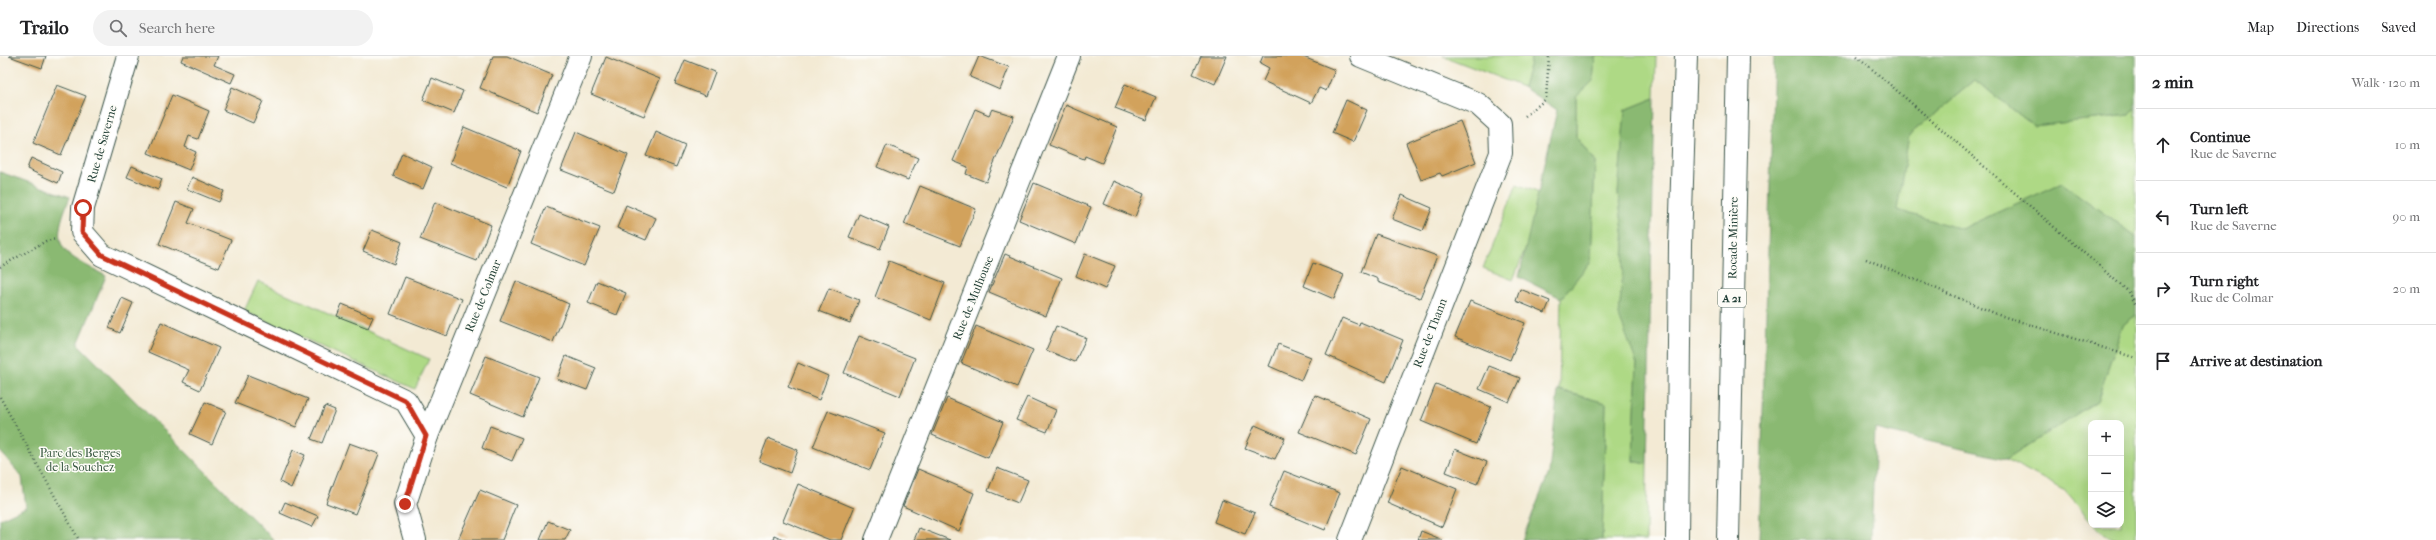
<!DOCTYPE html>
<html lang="en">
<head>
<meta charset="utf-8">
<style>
  :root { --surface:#fff; --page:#f2f2f2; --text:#202124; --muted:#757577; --line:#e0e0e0 }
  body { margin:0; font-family:"IM FELL French Canon",serif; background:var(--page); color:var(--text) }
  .controls { position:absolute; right:12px; bottom:12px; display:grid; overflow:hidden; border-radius:8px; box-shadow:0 4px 16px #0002 }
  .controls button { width:36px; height:36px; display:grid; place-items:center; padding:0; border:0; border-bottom:1px solid var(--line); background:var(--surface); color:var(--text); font:20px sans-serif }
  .stop { position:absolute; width:12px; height:12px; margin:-9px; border:3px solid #c8321e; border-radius:50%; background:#fff }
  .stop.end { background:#c8321e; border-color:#fff; box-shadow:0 1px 4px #0008 }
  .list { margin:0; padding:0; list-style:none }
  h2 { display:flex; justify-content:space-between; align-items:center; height:52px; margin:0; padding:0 16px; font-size:17px }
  h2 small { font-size:13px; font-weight:400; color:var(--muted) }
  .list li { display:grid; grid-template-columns:26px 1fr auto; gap:12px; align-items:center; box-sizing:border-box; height:72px; padding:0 16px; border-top:1px solid var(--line) }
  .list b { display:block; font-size:15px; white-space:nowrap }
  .list p { margin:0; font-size:13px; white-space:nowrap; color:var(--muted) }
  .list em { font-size:13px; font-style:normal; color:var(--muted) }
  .icon { flex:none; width:22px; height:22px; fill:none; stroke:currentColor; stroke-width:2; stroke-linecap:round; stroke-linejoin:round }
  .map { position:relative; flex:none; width:2136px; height:484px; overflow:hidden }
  header { display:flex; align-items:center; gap:24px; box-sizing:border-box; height:56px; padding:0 20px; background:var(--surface); border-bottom:1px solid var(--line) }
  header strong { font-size:19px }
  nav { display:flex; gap:22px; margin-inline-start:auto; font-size:14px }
  .search { width:280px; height:36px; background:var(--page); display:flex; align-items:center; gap:10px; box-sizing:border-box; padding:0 14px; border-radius:22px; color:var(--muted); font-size:15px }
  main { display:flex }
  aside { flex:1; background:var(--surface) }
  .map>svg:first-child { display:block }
  .green { fill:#aed985; stroke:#668b5c }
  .forest { fill:#8ab972; stroke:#547b53 }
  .building { fill:#d2a25c }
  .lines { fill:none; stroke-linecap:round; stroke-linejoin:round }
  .minor-casing { stroke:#3f574c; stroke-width:24 }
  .highway-casing { stroke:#3f574c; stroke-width:24 }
  .path { stroke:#3f574c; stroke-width:2.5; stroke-dasharray:1 3; stroke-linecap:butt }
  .minor { stroke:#fff; stroke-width:22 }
  .highway { stroke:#fff; stroke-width:22 }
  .route { stroke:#c8321e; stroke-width:5 }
  .labels { text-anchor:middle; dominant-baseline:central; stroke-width:3; stroke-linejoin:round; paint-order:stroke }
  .shield { fill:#fdfcf7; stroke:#62766e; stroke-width:1 }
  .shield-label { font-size:11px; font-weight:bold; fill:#1f3d34 }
  .street-label { font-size:12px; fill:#1f3d34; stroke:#fdfcf7 }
  .park-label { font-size:12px; fill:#3c5c44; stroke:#fdfcf7 }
</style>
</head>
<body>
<header>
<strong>Trailo</strong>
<div class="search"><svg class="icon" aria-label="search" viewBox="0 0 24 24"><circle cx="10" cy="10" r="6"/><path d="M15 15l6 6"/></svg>Search here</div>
<nav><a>Map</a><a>Directions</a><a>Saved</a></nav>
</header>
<main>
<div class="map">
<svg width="2136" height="484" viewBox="0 0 2136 484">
  <rect width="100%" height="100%" fill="#fdfcf7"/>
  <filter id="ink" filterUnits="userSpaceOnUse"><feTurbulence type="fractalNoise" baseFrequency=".025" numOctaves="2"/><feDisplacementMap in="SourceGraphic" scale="8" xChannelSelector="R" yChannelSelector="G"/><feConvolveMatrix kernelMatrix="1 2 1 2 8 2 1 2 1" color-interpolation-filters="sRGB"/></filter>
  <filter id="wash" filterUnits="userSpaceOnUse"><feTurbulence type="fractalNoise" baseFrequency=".012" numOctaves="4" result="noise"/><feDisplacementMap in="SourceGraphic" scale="16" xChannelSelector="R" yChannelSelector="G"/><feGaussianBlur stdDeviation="0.9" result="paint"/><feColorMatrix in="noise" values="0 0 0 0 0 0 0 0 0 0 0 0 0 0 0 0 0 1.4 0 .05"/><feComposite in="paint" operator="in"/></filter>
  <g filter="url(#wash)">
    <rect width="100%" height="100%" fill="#f3ead4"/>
    <g class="green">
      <polygon points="1443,0 1532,0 1523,31"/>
      <polygon points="1595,0 1656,0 1655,42 1625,54 1618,138 1625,189 1620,252 1637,308 1633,405 1647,408 1646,484 1602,484 1606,347 1559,334 1561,242 1591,205 1595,106 1576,81 1576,40 1593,25"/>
      <polygon points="1975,24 2034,70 2130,59 2136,52 2136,181 2062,127 1961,173 1896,154 1909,79"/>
      <polygon points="1517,128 1547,140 1513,224 1483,212"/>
      <polygon points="258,225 429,303 415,333 244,255"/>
      <path d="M2136,259V484C2115,484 2109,484 2094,469H2121V367H2091V465L2064,434L2006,403L2097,345L2123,269Z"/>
    </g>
    <g class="forest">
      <polygon points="1532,0 1595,0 1593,25 1576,41 1576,81 1595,106 1591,205 1561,242 1519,221 1557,54 1523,31"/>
      <polygon points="1774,0 2136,0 2136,52 2130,59 2034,70 1975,24 1909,79 1897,154 1961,173 2062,127 2136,181 2136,259 2123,269 2097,345 2006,403 1875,373 1871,484 1759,484"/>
      <polygon points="1655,42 1647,408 1633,405 1637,308 1619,260 1625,189 1618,138 1625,54"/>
      <path d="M0,116L70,141C48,193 61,196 106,220L78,288L274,484H0V463L26,451L22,421L0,395Z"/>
      <polygon points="1558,334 1606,347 1602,484 1522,484 1549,417"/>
    </g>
    <g id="blocks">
      <g class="building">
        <polygon points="9,0 46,0 42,12"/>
        <polygon points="183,0 218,0 214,9 235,18 231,27 181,5"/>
        <polygon points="493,0 507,0 552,19 537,56 480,32"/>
        <polygon points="979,0 1009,11 1000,34 970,21"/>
        <polygon points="1201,0 1227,0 1215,28 1193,18"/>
        <polygon points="1263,0 1301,0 1335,14 1326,35 1319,32 1311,47 1263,25 1269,12 1260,7"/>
        <polygon points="606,1 660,23 644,60 591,38"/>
        <polygon points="685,4 715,16 706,40 675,28"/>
        <polygon points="432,22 463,35 454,57 423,44"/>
        <polygon points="1125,28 1156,41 1146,64 1115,52"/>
        <polygon points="57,29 86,40 61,99 33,87"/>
        <polygon points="232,31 263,45 253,67 223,54"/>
        <polygon points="172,39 209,55 198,83 189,80 185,91 196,96 189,114 148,97"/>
        <polygon points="1346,44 1367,54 1353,86 1332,77"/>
        <polygon points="1066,49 1117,71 1102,107 1085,100 1084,103 1049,89"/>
        <polygon points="975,53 989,59 992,53 1014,60 986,126 966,118 968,111 953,105"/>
        <polygon points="1460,65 1476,106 1442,120 1440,117 1421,124 1406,87"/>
        <polygon points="464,71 521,95 507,131 450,107"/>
        <polygon points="576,76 628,99 614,135 561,114"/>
        <polygon points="656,76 685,89 676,111 646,100"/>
        <polygon points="887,89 918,102 908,124 877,111"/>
        <polygon points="402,97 432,111 423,133 393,120"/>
        <polygon points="31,102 62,116 58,127 27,113"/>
        <polygon points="132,110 162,123 158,134 127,121"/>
        <polygon points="192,121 224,135 219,146 187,133"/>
        <polygon points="1114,125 1144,138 1135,161 1104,148"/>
        <polygon points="1034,127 1091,151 1076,188 1019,164"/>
        <polygon points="920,130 976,153 960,190 904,168"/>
        <polygon points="1402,139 1432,152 1423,175 1392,163"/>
        <polygon points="176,146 194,153 188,167 231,184 219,212 159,188"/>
        <polygon points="435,146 491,169 477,205 420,183"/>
        <polygon points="626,149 656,162 646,184 617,172"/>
        <polygon points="546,151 600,172 584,210 531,188"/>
        <polygon points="859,158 889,171 880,193 849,181"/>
        <polygon points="372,174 402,186 394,208 363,195"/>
        <polygon points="1376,178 1437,200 1420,242 1378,226 1378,223 1361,216"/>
        <polygon points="1005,198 1062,222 1046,260 989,236"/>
        <polygon points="1085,198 1115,210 1105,233 1076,220"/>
        <polygon points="889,205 945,227 931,264 875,241"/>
        <polygon points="1313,207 1344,219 1334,243 1304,230"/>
        <polygon points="405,221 462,243 447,280 390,258"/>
        <polygon points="516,225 569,248 553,286 500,265"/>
        <polygon points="597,225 626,237 617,259 588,247"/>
        <polygon points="829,232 859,244 850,267 819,255"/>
        <polygon points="1520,233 1550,245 1545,257 1516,245"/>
        <polygon points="122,242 133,247 120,277 109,272"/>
        <polygon points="1470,245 1525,267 1510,304 1455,281"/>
        <polygon points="342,248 373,261 368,272 337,260"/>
        <polygon points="1342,262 1359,269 1360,266 1403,284 1386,326 1326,299"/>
        <polygon points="161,266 219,292 200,334 183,326 189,314 148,296"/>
        <polygon points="976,270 1033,294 1017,331 961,307"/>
        <polygon points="1056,270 1086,282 1075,306 1046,294"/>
        <polygon points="859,280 915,302 900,340 844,317"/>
        <polygon points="1278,288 1311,301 1301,324 1269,310"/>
        <polygon points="486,300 539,321 523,361 470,339"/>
        <polygon points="566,300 596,312 587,334 557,323"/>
        <polygon points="798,307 828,320 819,344 788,331"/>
        <polygon points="1489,310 1520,322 1509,346 1479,333"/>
        <polygon points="248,319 308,343 296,371 235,347"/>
        <polygon points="1436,328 1491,351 1476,388 1421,365"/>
        <polygon points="1315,339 1371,363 1356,399 1299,376"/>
        <polygon points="1027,341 1056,354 1047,376 1016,364"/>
        <polygon points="947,342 1003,366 988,402 932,379"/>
        <polygon points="205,346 226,355 212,388 190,378"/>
        <polygon points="325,350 335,354 322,387 311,383"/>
        <polygon points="828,355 885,377 870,414 813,391"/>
        <polygon points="1255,369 1285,382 1275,403 1245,392"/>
        <polygon points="490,370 522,382 512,405 482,392"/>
        <polygon points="768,382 798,394 790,417 759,405"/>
        <polygon points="349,387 379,398 355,458 326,447"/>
        <polygon points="1455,393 1487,406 1477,428 1446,416"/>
        <polygon points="293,394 305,399 291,432 280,426"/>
        <polygon points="1402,410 1457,433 1442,471 1387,447"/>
        <polygon points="997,412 1028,424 1018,447 988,435"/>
        <polygon points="918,413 974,437 959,475 903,450"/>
        <polygon points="1284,415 1340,437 1325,474 1269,451"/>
        <polygon points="798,428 854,452 841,484 830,484 783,465"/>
        <polygon points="480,434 516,449 502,484 458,484"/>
        <polygon points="1222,444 1255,457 1245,478 1214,466"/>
        <polygon points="285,446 318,460 312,471 280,457"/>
        <polygon points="548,465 570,474 565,484 540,484"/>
        <polygon points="919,472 950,484 914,484"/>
        <polygon points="1421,475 1443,484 1418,484"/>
        <polygon points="774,479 785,484 773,484"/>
      </g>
    </g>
  </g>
  <g filter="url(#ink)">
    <use href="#blocks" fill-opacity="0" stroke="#3f574c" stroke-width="1"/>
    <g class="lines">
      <defs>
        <g id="minor">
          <polyline points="128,0 83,152 82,176 102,199 406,345 427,380"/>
          <polyline points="415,484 405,448 427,380 581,0"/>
          <polyline points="876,484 1069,0"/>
          <polyline points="1350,484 1501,97 1500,68 1478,48 1361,0"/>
        </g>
        <g id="highway">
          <polyline points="1677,484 1680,189 1686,0"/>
          <polyline points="1728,484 1738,0"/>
        </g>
      </defs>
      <use href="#minor" class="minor-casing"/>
      <use href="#highway" class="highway-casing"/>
      <g class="path">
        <polyline points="1857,0 2129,236 2136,249"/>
        <polyline points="1525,60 1546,43 1549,0"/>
        <polyline points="1866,203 1999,259 2136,302"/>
        <polyline points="0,211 46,185 56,183"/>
        <polyline points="0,341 79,484"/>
      </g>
      <use href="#minor" class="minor"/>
      <use href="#highway" class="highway"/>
    </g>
  </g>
  <g class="lines" filter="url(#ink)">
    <polyline class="route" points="83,152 82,176 102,199 406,345 426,380 405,448"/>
  </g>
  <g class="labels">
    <rect class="shield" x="1718" y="233" width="28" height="18" rx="3"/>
    <g class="shield-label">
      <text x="1732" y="242">A 21</text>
    </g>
    <g class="street-label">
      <text transform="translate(102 88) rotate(-74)">Rue de Saverne</text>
      <text transform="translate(1733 182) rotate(-89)">Rocade Minière</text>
      <text transform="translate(483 240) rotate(-68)">Rue de Colmar</text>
      <text transform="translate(973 242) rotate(-68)">Rue de Mulhouse</text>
      <text transform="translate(1430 277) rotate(-69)">Rue de Thann</text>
    </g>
    <g class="park-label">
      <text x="80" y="397">Parc des Berges<tspan x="80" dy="14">de la Souchez</tspan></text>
    </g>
  </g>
</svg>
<div class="controls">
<button>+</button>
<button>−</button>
<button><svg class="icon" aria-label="layers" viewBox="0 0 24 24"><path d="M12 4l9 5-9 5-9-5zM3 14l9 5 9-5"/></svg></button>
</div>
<div class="stop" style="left:83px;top:152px"></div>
<div class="stop end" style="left:405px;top:448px"></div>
</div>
<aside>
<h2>2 min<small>Walk · 120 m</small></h2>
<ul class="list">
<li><svg class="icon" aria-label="ahead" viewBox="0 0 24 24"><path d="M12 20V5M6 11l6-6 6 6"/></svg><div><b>Continue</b><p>Rue de Saverne</p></div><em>10 m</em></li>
<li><svg class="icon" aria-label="left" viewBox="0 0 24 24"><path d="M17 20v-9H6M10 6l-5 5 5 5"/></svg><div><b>Turn left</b><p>Rue de Saverne</p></div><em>90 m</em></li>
<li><svg class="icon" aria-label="right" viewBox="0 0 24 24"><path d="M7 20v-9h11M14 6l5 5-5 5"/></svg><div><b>Turn right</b><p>Rue de Colmar</p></div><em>20 m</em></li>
<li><svg class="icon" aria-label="arrive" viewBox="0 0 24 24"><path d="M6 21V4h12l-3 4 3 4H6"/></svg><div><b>Arrive at destination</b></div></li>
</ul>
</aside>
</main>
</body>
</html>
